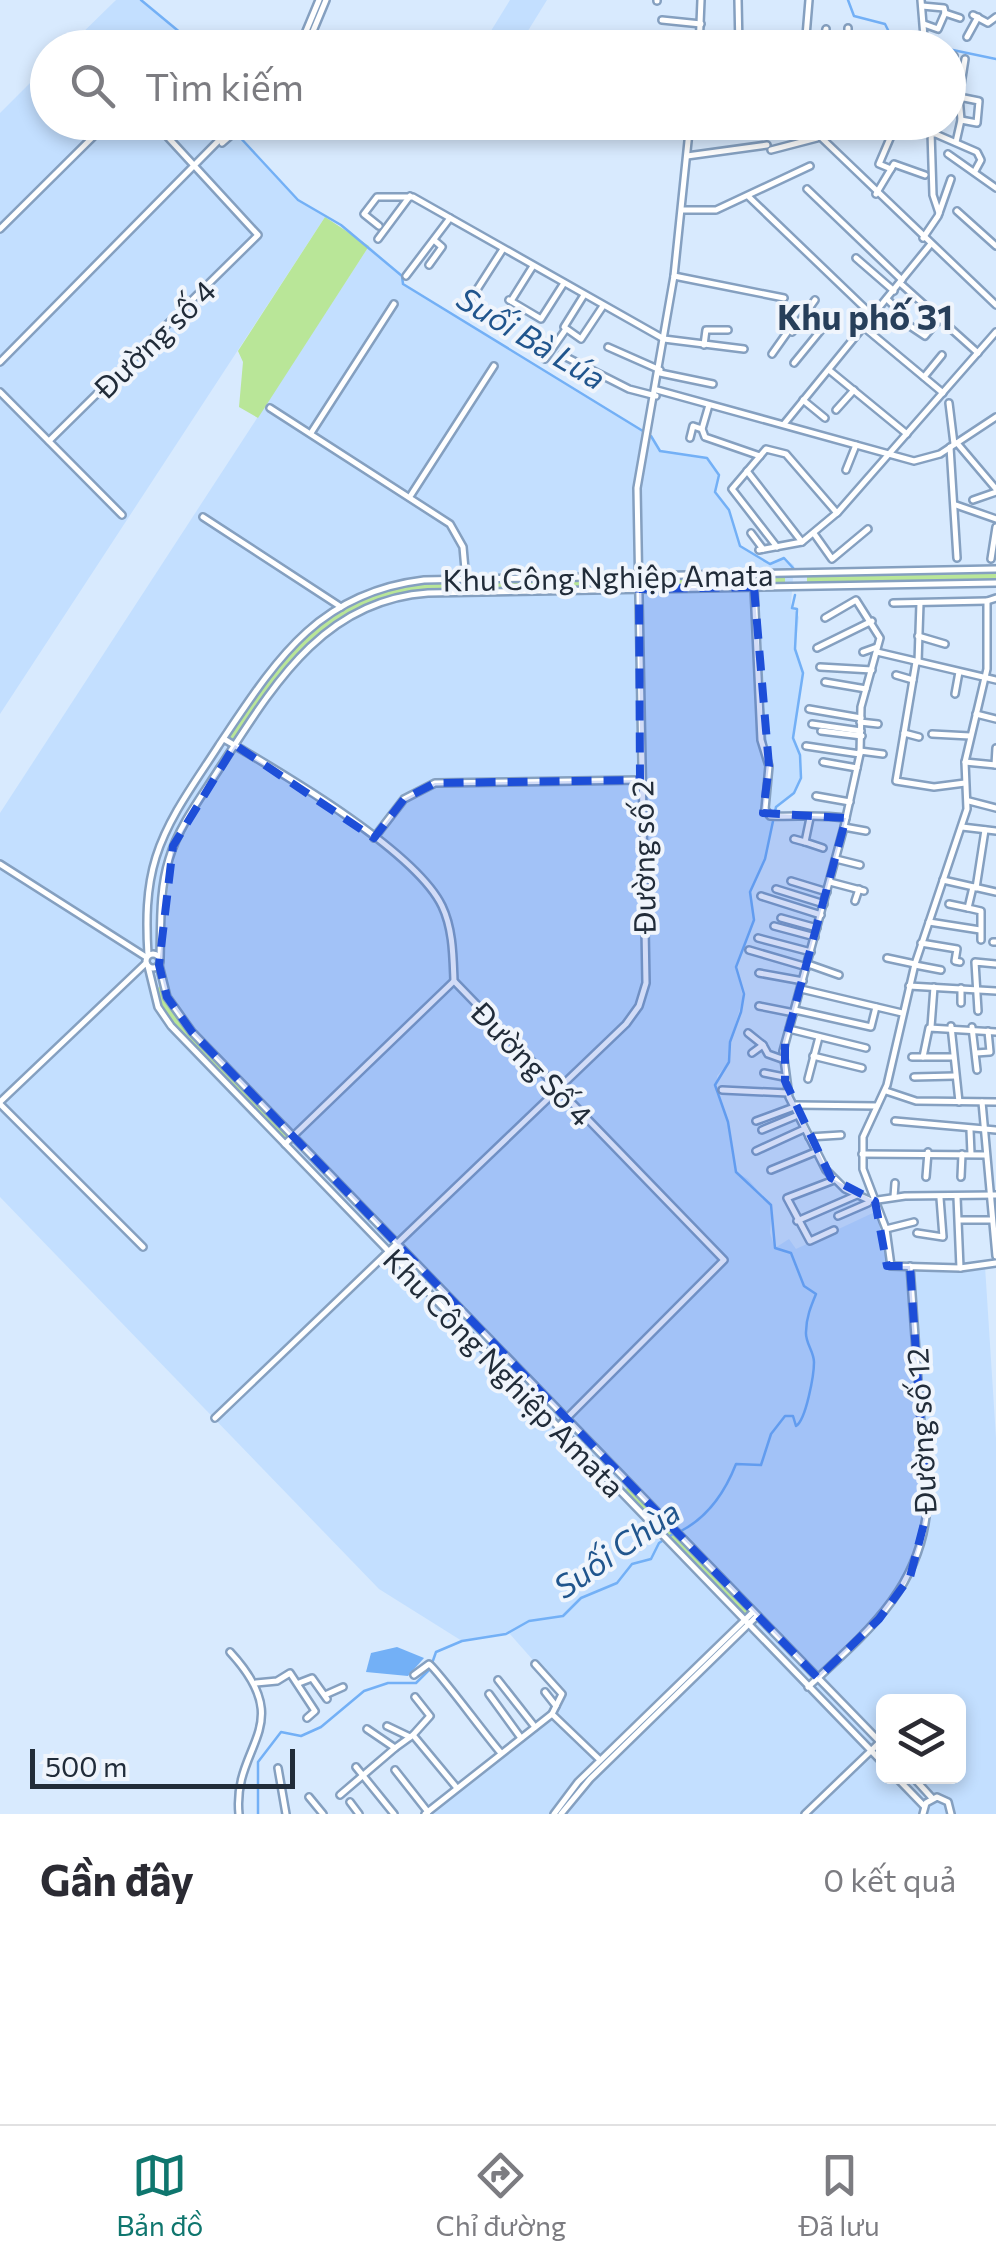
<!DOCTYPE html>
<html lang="vi">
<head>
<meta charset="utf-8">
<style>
  :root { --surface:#fff; --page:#f2f2f3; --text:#2b2b33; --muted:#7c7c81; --line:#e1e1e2; --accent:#0f766e }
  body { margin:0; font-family:Commissioner,sans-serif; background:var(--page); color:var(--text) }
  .controls { position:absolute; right:30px; bottom:30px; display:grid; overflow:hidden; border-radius:15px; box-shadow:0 5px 15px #0003 }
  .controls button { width:90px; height:90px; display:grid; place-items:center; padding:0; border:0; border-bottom:2px solid var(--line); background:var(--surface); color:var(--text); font:50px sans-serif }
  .scale { position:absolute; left:30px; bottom:25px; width:265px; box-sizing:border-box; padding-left:10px; border:5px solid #212c39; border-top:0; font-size:28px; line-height:35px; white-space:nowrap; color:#212c39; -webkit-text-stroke:8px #f0f5fc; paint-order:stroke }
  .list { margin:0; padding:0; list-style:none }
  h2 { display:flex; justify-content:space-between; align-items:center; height:130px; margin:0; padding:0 40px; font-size:42px }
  h2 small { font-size:32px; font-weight:400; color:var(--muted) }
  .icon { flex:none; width:55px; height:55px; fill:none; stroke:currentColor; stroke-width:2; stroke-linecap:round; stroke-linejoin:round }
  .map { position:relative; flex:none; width:996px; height:1814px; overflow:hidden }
  .search { position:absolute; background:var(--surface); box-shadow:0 5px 15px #0003; left:30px; right:30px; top:30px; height:110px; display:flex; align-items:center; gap:25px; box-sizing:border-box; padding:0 35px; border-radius:55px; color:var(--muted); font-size:38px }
  .sheet { height:310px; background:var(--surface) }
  nav { display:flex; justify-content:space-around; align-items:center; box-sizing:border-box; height:140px; border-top:2px solid var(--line); background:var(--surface); font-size:28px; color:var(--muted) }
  nav a { display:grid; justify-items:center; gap:5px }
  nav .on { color:var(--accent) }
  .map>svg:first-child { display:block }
  .built { fill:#c3dfff; fill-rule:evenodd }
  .green { fill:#b9e698 }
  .water { fill:#73b0f6 }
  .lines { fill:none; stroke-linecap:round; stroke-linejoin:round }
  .stream { stroke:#73b0f6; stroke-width:2.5 }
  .minor-casing { stroke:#85a0c0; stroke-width:10 }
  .minor { stroke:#fff; stroke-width:5 }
  .marked { fill:#1d4ed8; fill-opacity:0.2; stroke:#1d4ed8; stroke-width:8; stroke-dasharray:20 12; stroke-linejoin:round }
  .labels { text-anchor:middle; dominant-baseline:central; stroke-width:8; stroke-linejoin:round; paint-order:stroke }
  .street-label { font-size:30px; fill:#212c39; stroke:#f0f5fc }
  .water-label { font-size:32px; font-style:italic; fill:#20558d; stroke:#f0f5fc }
  .quarter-label { font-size:35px; font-weight:bold; fill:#273f5a; stroke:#f0f5fc }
</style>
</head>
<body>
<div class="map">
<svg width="996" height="1814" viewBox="0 0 996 1814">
  <rect width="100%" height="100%" fill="#d8eafe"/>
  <g class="built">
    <polygon points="116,0 141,0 182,34 185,47 67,48"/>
    <polygon points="510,0 547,0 518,47 499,47 486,39"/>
    <polygon points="47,66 48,122 225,123 297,200 325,217 0,714 0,113"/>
    <path d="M369,246L402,276L403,284L651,436L658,450L707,458L719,475L715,493L729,510L740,546L770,564L784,558L794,565L791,604L799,617L795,649L803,673L793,738L800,755L801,778L794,793L776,806L765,859L751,889L754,920L736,967L743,998L730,1042L729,1062L717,1076L716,1092L728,1122L736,1172L748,1179L772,1208L770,1233L775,1248L789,1239L796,1249L877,1211L890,1267L985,1266L996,1438V1814H427L531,1732L563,1701V1694L509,1633L462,1641L379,1589L0,1197V813ZM884,1702H958V1776H884Z"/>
  </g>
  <g class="green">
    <polygon points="325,217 369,246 258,418 239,407 243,362 238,351"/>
    <polygon points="996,571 996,581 807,584 807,574"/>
    <polygon points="785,574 785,585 640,587 639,577"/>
    <polygon points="637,577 638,587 468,590 468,581"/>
    <path d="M424,582H465L466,590C336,591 300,644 234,744L226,739C283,655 317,600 424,582Z"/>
    <polygon points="160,986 180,1021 292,1136 286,1141 173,1025 155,991"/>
    <polygon points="630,1485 751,1612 745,1618 624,1491"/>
  </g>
  <polygon class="water" points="397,1647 424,1658 408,1676 366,1672 371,1653"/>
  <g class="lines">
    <g class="stream">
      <polyline points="141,0 182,34 185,48"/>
      <polyline points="848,0 854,16 885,24 889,32 944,48"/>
      <polyline points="948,49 996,59"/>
      <polyline points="235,132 298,200 341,225 402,276 403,284 651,436 660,451 707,458 719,475 715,492 729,510 740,546 770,564 784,558 794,569"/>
      <path d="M681,1531C708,1517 725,1492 736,1464L761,1465L771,1434L785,1416H793L796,1426C806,1420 814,1375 814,1362C814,1352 805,1342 806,1332C806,1318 811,1306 816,1294L804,1286L791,1253L775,1248L771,1205L736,1172L728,1122L715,1085L729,1062L730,1042L741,1012L744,994L736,967L754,920L750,892L765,859L776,807L794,793L801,778L800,755L793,738L803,673L795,649L797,609L792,608L795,595"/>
      <polyline points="258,1814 258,1762 281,1732 301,1736 321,1727 364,1691 388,1683 416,1683 430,1669 436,1652 462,1641 506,1634 529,1621 563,1616 581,1598 617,1583 632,1564 651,1559 659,1543 673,1534"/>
    </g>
    <defs>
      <g id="minor">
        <polyline points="738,0 739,48"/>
        <polyline points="921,0 924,37"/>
        <polyline points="657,1 657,0"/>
        <polyline points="922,6 944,8 945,13"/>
        <polyline points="973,15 988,23 996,17"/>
        <polyline points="662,20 701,24"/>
        <polyline points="924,24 938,29 945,13 960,18"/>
        <polyline points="967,37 978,17"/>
        <polyline points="79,44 82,48"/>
        <polyline points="924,47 924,48"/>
        <polyline points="299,48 319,0"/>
        <polyline points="306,48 326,0"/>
        <polyline points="699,48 701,0"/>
        <polyline points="805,48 809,0"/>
        <polyline points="823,48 826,29"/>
        <polyline points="848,48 848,28"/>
        <polyline points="888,48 893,39"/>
        <polyline points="948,84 954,56"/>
        <polyline points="948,96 959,97 961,120 956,142"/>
        <polyline points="961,120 977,123 979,101 959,97 965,59"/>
        <polyline points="805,122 996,305"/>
        <polyline points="836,122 844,128"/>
        <polyline points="884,122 883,131 891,136 879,164 891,169"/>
        <polyline points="921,122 931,132 977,152 981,160 975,171"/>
        <polyline points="690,126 724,129 726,122"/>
        <polyline points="931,132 933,195 939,213"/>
        <polyline points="813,134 823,122"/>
        <polyline points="934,134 937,122"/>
        <polyline points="222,143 246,122"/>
        <polyline points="771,150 817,138"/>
        <polyline points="948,154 996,188"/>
        <polyline points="687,156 767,145"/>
        <polyline points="807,189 902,280"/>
        <polyline points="876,194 894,164 925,175"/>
        <polyline points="749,197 873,316"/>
        <polyline points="683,210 716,210 810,166"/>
        <polyline points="957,211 996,246"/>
        <polyline points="379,226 364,214 377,197 413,197 664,339 744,349"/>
        <polyline points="0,229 108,122"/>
        <polyline points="923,238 938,216 951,179"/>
        <polyline points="378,239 410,196"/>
        <polyline points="856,258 894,291"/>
        <polyline points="429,265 442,247 434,240"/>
        <polyline points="406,276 450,218"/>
        <polyline points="674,276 784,298"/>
        <polyline points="900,283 978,353"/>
        <polyline points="584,295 564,327 581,339 603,306"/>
        <polyline points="887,299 905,317"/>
        <polyline points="509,300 541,319 564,283"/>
        <polyline points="511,301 533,266"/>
        <polyline points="469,302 503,249"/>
        <polyline points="907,324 925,336 940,318"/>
        <polyline points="865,328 943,393"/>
        <polyline points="792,332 815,300"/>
        <polyline points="704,345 706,330 728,330"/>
        <polyline points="608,347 660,370"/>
        <polyline points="772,354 789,330"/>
        <polyline points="562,355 629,389 656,396"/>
        <polyline points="545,359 566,329"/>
        <polyline points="0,362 237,122"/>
        <polyline points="794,363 830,319"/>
        <polyline points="829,370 907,434"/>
        <polyline points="660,373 713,384"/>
        <polyline points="924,377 942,355"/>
        <polyline points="657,390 914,461 940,454 996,417"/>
        <polyline points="0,392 122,515"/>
        <polyline points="803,400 825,418"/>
        <polyline points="949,403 954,444"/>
        <polyline points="709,405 702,429 705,437 760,456"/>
        <polyline points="270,408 450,524 463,547 467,592"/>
        <polyline points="836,410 854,390"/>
        <polyline points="784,424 930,245"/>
        <polyline points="311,433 394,304"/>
        <polyline points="690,438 693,426 702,429"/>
        <polyline points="49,441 258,235 154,122"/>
        <polyline points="957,443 996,489"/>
        <polyline points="950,447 957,558"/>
        <polyline points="846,470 856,445"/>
        <polyline points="747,471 802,542"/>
        <polyline points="411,495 494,366"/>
        <polyline points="973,500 996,492"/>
        <polyline points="956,505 996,519"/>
        <polyline points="203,517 341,607"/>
        <polyline points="751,533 763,549"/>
        <polyline points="815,535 832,559 868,529"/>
        <polyline points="777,547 732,489 766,449 786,454 837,513"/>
        <polyline points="759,550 802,542 838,512 996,332"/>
        <polyline points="991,559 996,527"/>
        <path d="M754,588L761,740L769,766L765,809L770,816C799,817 817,814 846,818"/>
        <polyline points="996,598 987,601 987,669 965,762 967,809 915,964 887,1085 863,1137 863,1169 886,1229 891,1266 960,1268 996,1263"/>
        <polyline points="893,603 987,601"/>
        <polyline points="825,618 856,600 880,638 861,707 860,754 844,827 783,1051 789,1097 826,1170 845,1189 871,1201 905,1196 996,1195"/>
        <polyline points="918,636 945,644"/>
        <polyline points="817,648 872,621"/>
        <polyline points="863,652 877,647"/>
        <polyline points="877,652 996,680"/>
        <polyline points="916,662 896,781 934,787 965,783"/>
        <polyline points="918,662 920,603"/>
        <polyline points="820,667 872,670"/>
        <polyline points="896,675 913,680"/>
        <polyline points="825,682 866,689"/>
        <polyline points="955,694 959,672"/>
        <polyline points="809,709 861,718"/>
        <polyline points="976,714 996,719"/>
        <polyline points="860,722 878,724"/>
        <polyline points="812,724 861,731"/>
        <polyline points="821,731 862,736"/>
        <polyline points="904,733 919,737"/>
        <polyline points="932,734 970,736"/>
        <path d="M224,739C280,772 415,850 442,906C453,929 453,956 454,981L724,1260L558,1427"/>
        <polyline points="806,746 860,754"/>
        <polyline points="860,751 883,754"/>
        <polyline points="823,762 857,768"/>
        <polyline points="965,762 996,765"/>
        <polyline points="995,765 996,748"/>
        <polyline points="816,796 850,802"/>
        <polyline points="969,801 996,808"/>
        <polyline points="810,818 805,842 823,848"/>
        <polyline points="844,827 866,831"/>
        <polyline points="962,827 996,831"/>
        <polyline points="374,838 404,799 435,783 640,780"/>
        <polyline points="794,839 805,842"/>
        <polyline points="836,859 860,865"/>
        <polyline points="0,864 146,957"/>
        <polyline points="943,880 996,892"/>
        <polyline points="791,881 827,892"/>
        <polyline points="830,882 864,891"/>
        <polyline points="973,887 968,908 981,911 981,940"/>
        <polyline points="976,888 985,830"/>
        <polyline points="776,889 824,904"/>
        <polyline points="761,896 821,915"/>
        <polyline points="855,901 859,889"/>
        <polyline points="949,904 968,908"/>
        <polyline points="781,918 817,928"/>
        <polyline points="929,922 980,930"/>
        <polyline points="774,926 815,937"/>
        <polyline points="758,938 811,952"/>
        <polyline points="993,942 996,942"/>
        <polyline points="921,943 957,949 955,961 960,962"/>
        <polyline points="749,950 807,967"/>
        <circle cx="153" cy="961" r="7"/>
        <path d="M148,955C146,922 146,889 156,857C169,816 196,781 219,745C275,662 316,593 424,580L996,569"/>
        <path d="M160,958C161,925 159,891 169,859C179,825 202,796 221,766C273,686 323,600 428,593L996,583"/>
        <polyline points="887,958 915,964"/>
        <polyline points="808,964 839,975"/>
        <polyline points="159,965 167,997 192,1032 884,1746"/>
        <polyline points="915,965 941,970"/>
        <polyline points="148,966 158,1007 171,1026 884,1764"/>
        <polyline points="759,973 803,981"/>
        <polyline points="909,986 996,991"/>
        <polyline points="961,988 961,1003"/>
        <polyline points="801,989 902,1013"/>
        <polyline points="759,1006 794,1013"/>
        <polyline points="795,1010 871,1027 876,1007"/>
        <polyline points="978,1011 975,962 996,964"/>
        <polyline points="951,1026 959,1102"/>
        <polyline points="931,1027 934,987"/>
        <polyline points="972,1027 977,1070"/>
        <polyline points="789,1029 866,1048"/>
        <polyline points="748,1033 763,1045"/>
        <polyline points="752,1053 763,1045 768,1054 782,1059"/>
        <polyline points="976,1053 990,1052 988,1031"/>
        <polyline points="813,1056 862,1068"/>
        <polyline points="912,1057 953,1057"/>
        <polyline points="923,1057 929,1028 996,1032"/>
        <polyline points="764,1073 784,1077"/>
        <polyline points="914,1077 955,1076"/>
        <polyline points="808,1079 819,1037"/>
        <polyline points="722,1090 788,1093"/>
        <polyline points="886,1091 916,1101 996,1102"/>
        <polyline points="0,1102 146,963"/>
        <polyline points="982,1102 996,1256"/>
        <polyline points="0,1104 143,1247"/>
        <polyline points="795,1105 877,1106"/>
        <polyline points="756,1121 794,1107"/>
        <polyline points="895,1121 996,1130"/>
        <polyline points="762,1130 798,1115"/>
        <polyline points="970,1130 971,1154"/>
        <polyline points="809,1137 841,1135"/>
        <polyline points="285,1144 454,981"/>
        <polyline points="756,1151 804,1129"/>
        <polyline points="862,1154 985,1155"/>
        <polyline points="771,1170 815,1152"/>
        <polyline points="926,1177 928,1152"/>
        <polyline points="961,1177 962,1154"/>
        <polyline points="834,1180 787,1198 810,1241 834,1230"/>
        <polyline points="894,1197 895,1183"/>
        <polyline points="957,1197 960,1268"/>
        <polyline points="838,1216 868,1203"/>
        <polyline points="960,1220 992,1220"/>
        <polyline points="797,1221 857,1195"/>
        <polyline points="886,1229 914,1222"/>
        <polyline points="917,1233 943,1237 940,1198"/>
        <polyline points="215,1418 626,1024 639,1006 646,983 637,488 674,276 690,122"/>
        <path d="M230,1652C299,1727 232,1744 239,1814"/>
        <polyline points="535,1664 562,1694 552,1714"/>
        <path d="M414,1675L429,1664C437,1669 489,1740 501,1753"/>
        <polyline points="498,1680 535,1727"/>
        <polyline points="256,1683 277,1681 290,1673 315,1711 307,1718"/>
        <polyline points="299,1683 312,1678 327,1699"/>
        <path d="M808,1687C865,1634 921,1589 927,1507L910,1266"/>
        <polyline points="545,1692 556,1706"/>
        <polyline points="489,1694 521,1738"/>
        <polyline points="325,1695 343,1687"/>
        <polyline points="415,1697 430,1716 413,1735 457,1788"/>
        <polyline points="387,1726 410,1737"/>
        <polyline points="367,1729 395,1748 413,1735"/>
        <polyline points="356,1767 394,1814"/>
        <polyline points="278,1768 286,1814"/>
        <polyline points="395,1770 428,1812"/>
        <polyline points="895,1776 924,1806"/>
        <polyline points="912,1776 932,1798"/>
        <polyline points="340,1795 395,1748"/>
        <polyline points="309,1797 323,1814"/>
        <polyline points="350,1802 359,1814"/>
        <polyline points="425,1814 552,1714 600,1760"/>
        <polyline points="554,1814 578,1782 753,1612"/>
        <polyline points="561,1814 590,1779 757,1616"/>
        <polyline points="805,1814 879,1743"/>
        <polyline points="923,1814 926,1803 937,1797 948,1802 951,1814"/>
      </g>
    </defs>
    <use href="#minor" class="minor-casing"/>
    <use href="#minor" class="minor"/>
  </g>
  <path class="marked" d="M754,587L769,766L763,813L846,818L785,1043V1081L831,1178L875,1201L887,1266H910L927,1512L910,1577L879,1619L818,1678L192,1032L167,997L159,965L173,846L235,745L374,838L404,799L435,783L640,780L639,589Z"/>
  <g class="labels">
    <g class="street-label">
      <text transform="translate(154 338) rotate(-44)">Đường số 4</text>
      <text transform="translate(608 576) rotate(-1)">Khu Công Nghiệp Amata</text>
      <text transform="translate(642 857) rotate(-91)">Đường số 2</text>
      <text transform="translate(533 1063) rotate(46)">Đường Số 4</text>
      <text transform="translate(505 1372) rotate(46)">Khu Công Nghiệp Amata</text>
      <text transform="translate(920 1431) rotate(-93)">Đường số 12</text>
    </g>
    <g class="water-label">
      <text transform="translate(532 337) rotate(31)">Suối Bà Lúa</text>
      <text transform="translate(616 1548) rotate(-35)">Suối Chùa</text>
    </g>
    <g class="quarter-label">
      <text x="865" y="315">Khu phố 31</text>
    </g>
  </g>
</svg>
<div class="controls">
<button><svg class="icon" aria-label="layers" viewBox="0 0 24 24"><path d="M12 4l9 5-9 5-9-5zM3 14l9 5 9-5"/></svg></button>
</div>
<div class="scale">500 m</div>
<div class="search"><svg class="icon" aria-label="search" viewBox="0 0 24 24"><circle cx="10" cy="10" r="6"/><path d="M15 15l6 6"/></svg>Tìm kiếm</div>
</div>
<section class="sheet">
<h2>Gần đây<small>0 kết quả</small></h2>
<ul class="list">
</ul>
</section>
<nav>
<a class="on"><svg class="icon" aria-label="map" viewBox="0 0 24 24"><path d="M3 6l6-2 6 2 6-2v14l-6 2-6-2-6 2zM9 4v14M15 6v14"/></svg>Bản đồ</a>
<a><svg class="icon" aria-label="directions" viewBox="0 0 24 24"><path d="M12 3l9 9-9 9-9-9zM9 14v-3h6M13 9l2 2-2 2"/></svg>Chỉ đường</a>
<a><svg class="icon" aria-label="saved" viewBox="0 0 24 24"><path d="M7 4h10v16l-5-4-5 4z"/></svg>Đã lưu</a>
</nav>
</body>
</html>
